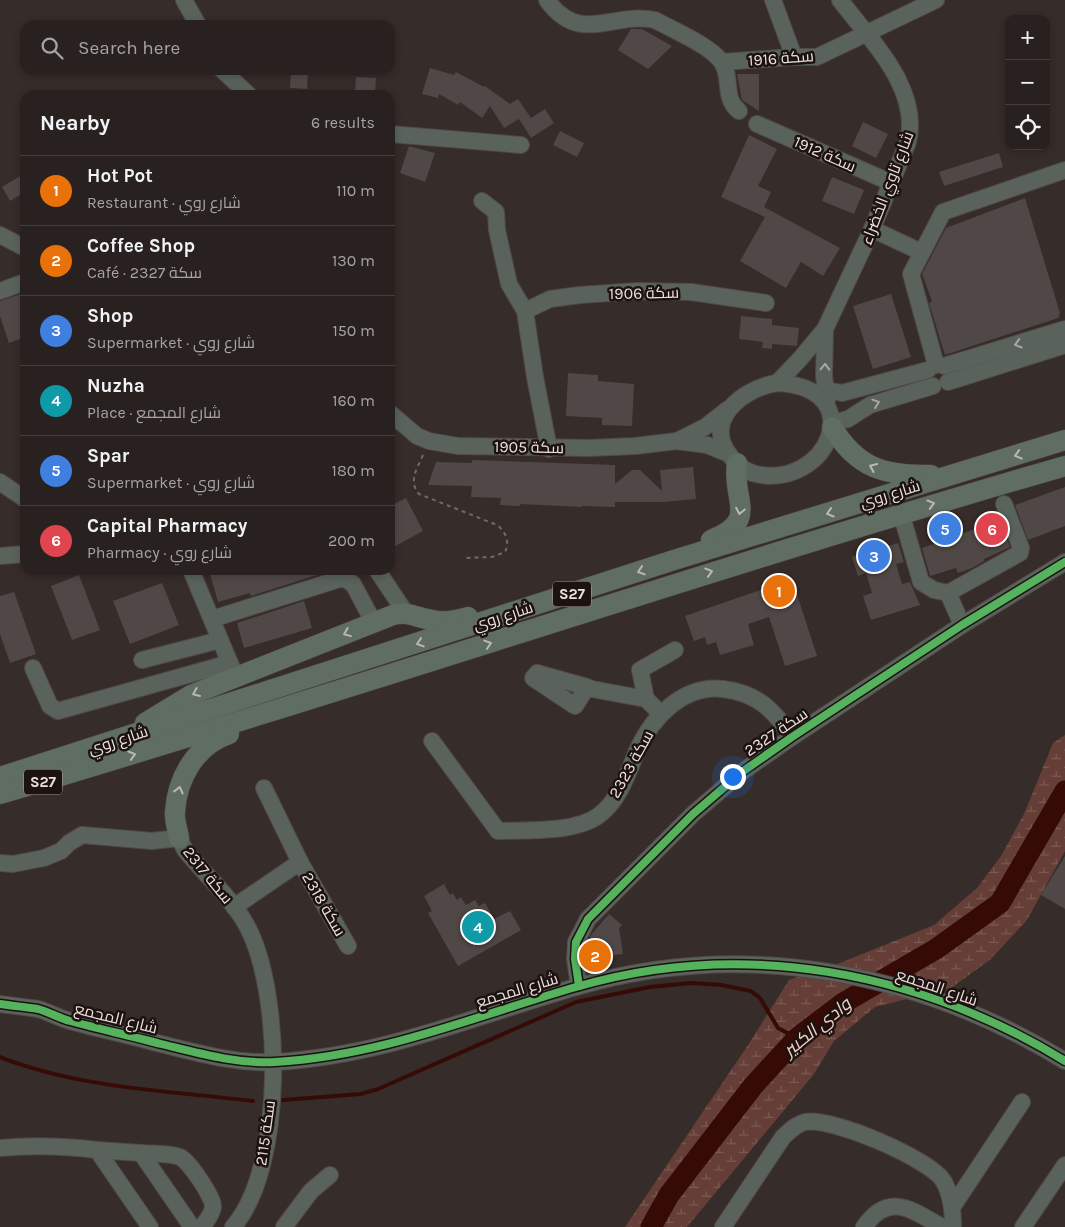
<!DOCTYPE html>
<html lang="en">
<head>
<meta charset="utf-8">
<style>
  :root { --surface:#28211f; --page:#302928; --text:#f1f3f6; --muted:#a5a3a4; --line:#443e3d; --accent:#aca09d }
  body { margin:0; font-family:Karla,Cairo,sans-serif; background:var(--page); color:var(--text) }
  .controls { position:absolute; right:15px; top:15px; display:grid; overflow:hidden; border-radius:10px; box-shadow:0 2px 8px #0003 }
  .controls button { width:45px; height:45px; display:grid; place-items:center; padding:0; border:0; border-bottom:1px solid var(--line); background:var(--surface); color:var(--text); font:25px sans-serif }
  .you { position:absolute; left:732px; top:776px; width:18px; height:18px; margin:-12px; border:4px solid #fff; border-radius:50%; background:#1a73e8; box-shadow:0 0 0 8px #1a73e833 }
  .badge { display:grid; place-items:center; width:32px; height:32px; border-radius:50%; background:var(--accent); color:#fff; font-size:16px; font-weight:700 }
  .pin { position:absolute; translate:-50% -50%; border:2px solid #fff; box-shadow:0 1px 5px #0006 }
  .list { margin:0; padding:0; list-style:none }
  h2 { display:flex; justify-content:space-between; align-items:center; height:65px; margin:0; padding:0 20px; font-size:21px }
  h2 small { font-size:16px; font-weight:400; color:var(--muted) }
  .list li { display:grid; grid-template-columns:32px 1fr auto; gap:15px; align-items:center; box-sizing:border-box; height:70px; padding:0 20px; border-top:1px solid var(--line) }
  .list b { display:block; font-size:19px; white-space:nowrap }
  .list p { margin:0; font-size:16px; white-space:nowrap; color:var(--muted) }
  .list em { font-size:16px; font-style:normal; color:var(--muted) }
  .icon { flex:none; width:28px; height:28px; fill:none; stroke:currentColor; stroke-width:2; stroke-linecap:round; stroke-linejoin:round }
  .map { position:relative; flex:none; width:1065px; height:1227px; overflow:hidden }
  .search { position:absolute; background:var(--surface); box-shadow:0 2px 8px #0003; left:20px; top:20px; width:375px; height:55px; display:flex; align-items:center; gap:12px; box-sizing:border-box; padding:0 18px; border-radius:15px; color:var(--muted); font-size:19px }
  .panel { position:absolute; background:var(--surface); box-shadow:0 2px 8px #0003; left:20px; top:90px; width:375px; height:485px; border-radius:15px }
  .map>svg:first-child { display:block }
  .wetland { fill:url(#wetland-marsh) }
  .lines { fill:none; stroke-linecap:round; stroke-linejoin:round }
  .stream { stroke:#360b06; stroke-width:4 }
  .river { stroke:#360b06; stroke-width:21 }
  .building { fill:#504846 }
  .minor-casing { stroke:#524946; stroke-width:18 }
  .major-casing { stroke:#524946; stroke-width:21 }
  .path { stroke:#6a6d68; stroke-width:2; stroke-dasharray:4 4; stroke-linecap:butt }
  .minor { stroke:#59635b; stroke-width:16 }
  .major { stroke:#606d63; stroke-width:20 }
  .cycleway-casing { stroke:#1c1311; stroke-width:11 }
  .cycleway { stroke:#56b35d; stroke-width:8 }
  .oneway { stroke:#aaa7a2 }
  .oneway2 { stroke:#bbb7b2 }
  .labels { text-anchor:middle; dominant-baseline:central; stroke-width:5; stroke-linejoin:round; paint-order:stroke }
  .shield { fill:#1c1311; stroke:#aea29f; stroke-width:1 }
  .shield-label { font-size:15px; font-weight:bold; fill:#ecdfdc }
  .street-label { font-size:16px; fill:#ecdfdc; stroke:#1c1311 }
  .water-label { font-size:18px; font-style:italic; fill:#f5d1c9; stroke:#1c1311 }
</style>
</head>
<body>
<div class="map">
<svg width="1065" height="1227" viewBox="0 0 1065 1227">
  <defs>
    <pattern id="wetland-marsh" width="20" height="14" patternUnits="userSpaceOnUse" patternTransform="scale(1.25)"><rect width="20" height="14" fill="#653f37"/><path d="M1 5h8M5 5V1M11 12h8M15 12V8" fill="none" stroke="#7b5a53"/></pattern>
  </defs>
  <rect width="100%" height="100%" fill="#362c29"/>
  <polygon class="wetland" points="1065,735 1065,851 1027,920 991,959 951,988 875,1007 834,1041 814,1074 687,1227 625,1227 748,1045 789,980 840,963 934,925 977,888 1001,856 1024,814 1053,743"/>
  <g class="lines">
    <g class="stream">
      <path d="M0,1057C79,1088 169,1091 253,1101"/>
      <polyline points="283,1100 361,1094 378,1089 576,1002 650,987 691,983 721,985 751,991 760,998 778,1028 797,1038"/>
    </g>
    <polyline class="river" points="651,1227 669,1195 753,1086 797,1038 843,1003 936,949 1000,903 1065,791"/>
  </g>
  <g class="building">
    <polygon points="631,29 642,29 672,46 648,69 618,50"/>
    <polygon points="430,68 454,75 456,72 484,87 485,86 510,104 518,99 531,118 545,109 554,123 531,138 519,119 504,128 490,106 482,118 460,102 458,105 439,94 438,98 422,94"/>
    <polygon points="291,70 308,70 307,89 290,88"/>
    <polygon points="737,74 759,74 759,111 742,100"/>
    <polygon points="356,77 376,78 375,95 355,95"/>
    <polygon points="863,122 888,134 876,158 852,146"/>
    <polygon points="560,131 584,143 577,157 553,145"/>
    <polygon points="749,135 777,149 758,186 771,192 764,207 840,248 823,276 801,262 786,288 740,261 765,217 721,197"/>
    <polygon points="409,146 435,153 425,182 400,173"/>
    <polygon points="999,153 1003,167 944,186 939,172"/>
    <polygon points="22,175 25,180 25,192 10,201 2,187"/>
    <polygon points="832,177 864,190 854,214 822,201"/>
    <polygon points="1025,198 1060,313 1058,318 945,355 929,303 932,301 922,274 946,228"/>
    <polygon points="24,293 25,337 9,343 0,316 0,301"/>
    <polygon points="891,294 911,357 873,369 853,306"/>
    <polygon points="741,316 772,319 772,325 799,328 797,346 772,344 772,349 762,348 763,342 739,339"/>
    <polygon points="568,373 598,375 598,381 634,384 632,426 602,425 602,418 566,416"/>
    <polygon points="472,460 615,465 615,484 632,470 640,470 662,491 660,470 693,467 696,499 663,502 615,502 615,507 582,506 582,507 520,504 520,506 500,505 501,498 471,497 472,486 428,485 436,462 472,463"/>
    <polygon points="1065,487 1065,526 1028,540 1015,505"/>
    <polygon points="406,498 423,531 390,549 390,506"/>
    <polygon points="1000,520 1010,547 984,559 984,561 972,568 958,573 956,568 930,576 922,548"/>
    <polygon points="898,543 904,562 896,564 902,584 910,582 920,605 871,620 863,596 872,593 866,573 858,576 852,557"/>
    <polygon points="209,570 323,570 323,573 251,596 250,593 218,602"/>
    <polygon points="79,575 100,630 72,640 51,586"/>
    <polygon points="792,579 817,656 785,666 769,617 748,624 754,645 720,655 716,642 707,645 705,637 694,641 685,616"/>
    <polygon points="162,583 179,625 130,644 113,601"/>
    <polygon points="14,592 36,654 10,663 0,634 0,596"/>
    <polygon points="304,601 312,628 244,648 237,623"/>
    <polygon points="1065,856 1065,909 1041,895"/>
    <polygon points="444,884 450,895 453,893 457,900 461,897 466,905 475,900 479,906 485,903 494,919 510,911 521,930 458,966 428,913 432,911 424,896"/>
    <polygon points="609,914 622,925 619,928 623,954 594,958 590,936"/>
  </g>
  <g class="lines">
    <defs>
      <g id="minor">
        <polyline points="184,0 198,25"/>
        <path d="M547,0C580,46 612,11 655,20C673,30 709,45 721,61C733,77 722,98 739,111"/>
        <polyline points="773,0 794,57"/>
        <polyline points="722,62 794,57 817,57 936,0"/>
        <polyline points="222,70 249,95"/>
        <polyline points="757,124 892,183"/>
        <polyline points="390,134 521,145"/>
        <polyline points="482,201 496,212 497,230 509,284 525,311 535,377 549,449"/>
        <polyline points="872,229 921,252"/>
        <polyline points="0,235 25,248"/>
        <polyline points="0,291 25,282"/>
        <polyline points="525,311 550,299 580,295 638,291 691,292 766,303"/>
        <polyline points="825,329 824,376 827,401"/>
        <polyline points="936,365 911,274 943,212 1065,170"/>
        <polyline points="944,366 1065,329"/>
        <polyline points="948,382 1065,345"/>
        <path d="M777,383L800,359L825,329L872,229L908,142C921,88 870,40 840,0"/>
        <path d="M777,383C871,387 829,490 756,474C745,472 738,465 731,457C701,421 743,388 777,383Z"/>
        <polyline points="826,390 842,393 928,370"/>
        <polyline points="390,413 417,436 429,441 458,446 589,448 635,446 677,441 707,445 729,454"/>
        <polyline points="832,423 848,419 870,405 933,386"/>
        <polyline points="677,441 705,427 728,409"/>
        <polyline points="0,482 25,499"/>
        <polyline points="901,513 921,582 934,590 948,593"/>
        <polyline points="0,556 25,554"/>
        <polyline points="191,570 234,673"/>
        <polyline points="377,570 405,612"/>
        <polyline points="212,619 343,578 353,584 374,623"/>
        <polyline points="962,625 948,593 1020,553 1021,548 1004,504"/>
        <polyline points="142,660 220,640"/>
        <polyline points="33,668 50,706 58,711 230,663"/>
        <polyline points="587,687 575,706 533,678 537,673 587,687 592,689 646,699 661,714"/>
        <polyline points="646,699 640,670 675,650"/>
        <path d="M432,741L498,831C526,830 574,833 598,816C619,801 628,773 637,751C652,717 684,684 723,689C757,693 774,710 792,737"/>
        <polyline points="264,788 300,862"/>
        <path d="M0,863L13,864L44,858L61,851L69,843L82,835L152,841L179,838L185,850C205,875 232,898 247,926C283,993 285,1168 233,1227"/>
        <polyline points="234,907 300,862 348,946"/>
        <polyline points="579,986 575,959 576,942 588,919 693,814 742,772 792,737 962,625 1065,562"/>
        <path d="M0,1004C13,1006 26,1007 38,1009C49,1012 59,1018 70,1021C100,1029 131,1036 161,1044C198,1053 236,1064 275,1062C382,1056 475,1016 576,987C743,938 918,971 1065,1061"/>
        <path d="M0,1148C33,1145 64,1146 97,1150L150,1227"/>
        <polyline points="97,1150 141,1153 192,1227"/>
        <path d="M141,1153C153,1154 169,1153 180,1157C189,1161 214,1198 213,1207C212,1215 206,1221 202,1227"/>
        <polyline points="953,1206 1022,1102"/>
        <polyline points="284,1227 311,1191 330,1175"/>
        <path d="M723,1227L783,1137C790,1131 796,1124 805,1122C830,1116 933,1160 944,1182C952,1196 953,1212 953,1227"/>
        <path d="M864,1227C889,1191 912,1210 942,1227"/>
        <polyline points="1023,1227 1065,1165"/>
      </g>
      <g id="major">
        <path d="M832,427C857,468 884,476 931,475"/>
        <path d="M711,540C761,520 731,500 737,463"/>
        <path d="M145,723L191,695L393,615C410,611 416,618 432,620C445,623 456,620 468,617"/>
        <polyline points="0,777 674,560 1065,440"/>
        <path d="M0,794C356,689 708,569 1065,466"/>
        <path d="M179,838C178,830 174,820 175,812C177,778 196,745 229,734"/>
      </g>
    </defs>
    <use href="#minor" class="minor-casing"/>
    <use href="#major" class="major-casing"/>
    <path class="path" d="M423,455C417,469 408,481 419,494L497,525C506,532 510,542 505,552L492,557L463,558"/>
    <use href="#minor" class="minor"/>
    <use href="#major" class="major"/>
    <defs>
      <g id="cycleway">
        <polyline points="579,986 575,959 576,942 588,919 693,814 742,772 792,737 962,625 1065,562"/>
        <path d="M0,1004C13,1006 26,1007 38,1009C49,1012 59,1018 70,1021C100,1029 131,1036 161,1044C198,1053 236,1064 275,1062C382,1056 475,1016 576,987C743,938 918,971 1065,1061"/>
      </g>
    </defs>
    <use href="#cycleway" class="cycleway-casing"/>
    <use href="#cycleway" class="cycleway"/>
  </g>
  <defs><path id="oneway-chevron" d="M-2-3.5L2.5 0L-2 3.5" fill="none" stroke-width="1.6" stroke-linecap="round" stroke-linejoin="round" transform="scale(1.25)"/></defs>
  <g class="oneway">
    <use href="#oneway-chevron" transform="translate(1018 344) rotate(163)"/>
    <use href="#oneway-chevron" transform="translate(825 367) rotate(-88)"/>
    <use href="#oneway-chevron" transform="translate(876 403) rotate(-19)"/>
  </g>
  <g class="oneway2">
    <use href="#oneway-chevron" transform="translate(1018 455) rotate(163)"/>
    <use href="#oneway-chevron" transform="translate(873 467) rotate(-156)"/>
    <use href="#oneway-chevron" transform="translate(931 504) rotate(-16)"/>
    <use href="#oneway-chevron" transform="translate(740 511) rotate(101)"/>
    <use href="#oneway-chevron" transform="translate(830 513) rotate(163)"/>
    <use href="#oneway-chevron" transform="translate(641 571) rotate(162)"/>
    <use href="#oneway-chevron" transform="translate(709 572) rotate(-17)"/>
    <use href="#oneway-chevron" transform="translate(347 633) rotate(158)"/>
    <use href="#oneway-chevron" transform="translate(420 643) rotate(162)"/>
    <use href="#oneway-chevron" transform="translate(488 644) rotate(-18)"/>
    <use href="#oneway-chevron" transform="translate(196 693) rotate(157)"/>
    <use href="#oneway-chevron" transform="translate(132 755) rotate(-17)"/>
    <use href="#oneway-chevron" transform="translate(179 790) rotate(-76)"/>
  </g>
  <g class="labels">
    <g class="shield">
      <rect x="553" y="581.5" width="38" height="25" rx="4"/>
      <rect x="24" y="769.5" width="38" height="25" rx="4"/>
    </g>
    <g class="shield-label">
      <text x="572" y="594">S27</text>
      <text x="43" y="782">S27</text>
    </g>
    <g class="street-label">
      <text transform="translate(781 58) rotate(-4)">سكة 1916</text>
      <text transform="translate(825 154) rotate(24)">سكة 1912</text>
      <text transform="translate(887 188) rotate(-69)">شارع تاوي الخضراء</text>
      <text transform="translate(644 293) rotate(-1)">سكة 1906</text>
      <text transform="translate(529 447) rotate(1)">سكة 1905</text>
      <text transform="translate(890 494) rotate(-17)">شارع روي</text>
      <text transform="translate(503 616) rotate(-18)">شارع روي</text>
      <text transform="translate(776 732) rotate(-34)">سكة 2327</text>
      <text transform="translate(118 740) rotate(-18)">شارع روي</text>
      <text transform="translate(631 764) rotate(-61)">سكة 2323</text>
      <text transform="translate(208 875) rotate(51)">سكة 2317</text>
      <text transform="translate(324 904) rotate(60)">سكة 2318</text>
      <text transform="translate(937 987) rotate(19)">شارع المجمع</text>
      <text transform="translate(517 990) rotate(-17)">شارع المجمع</text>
      <text transform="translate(116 1018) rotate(14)">شارع المجمع</text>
      <text transform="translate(265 1133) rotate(-82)">سكة 2115</text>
    </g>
    <g class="water-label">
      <text transform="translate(817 1027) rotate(-39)">وادي الكبير</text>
    </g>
  </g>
</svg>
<div class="controls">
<button>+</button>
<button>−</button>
<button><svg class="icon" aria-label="locate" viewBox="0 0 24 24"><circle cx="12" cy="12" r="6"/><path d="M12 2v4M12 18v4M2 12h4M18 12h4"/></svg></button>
</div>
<div class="you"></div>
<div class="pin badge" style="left:779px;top:591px;background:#e8710a">1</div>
<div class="pin badge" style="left:595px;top:956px;background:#e8710a">2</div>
<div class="pin badge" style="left:874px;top:556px;background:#3f7fe0">3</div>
<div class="pin badge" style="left:478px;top:927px;background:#0f9aa8">4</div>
<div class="pin badge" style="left:945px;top:529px;background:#3f7fe0">5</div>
<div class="pin badge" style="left:992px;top:529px;background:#e0444e">6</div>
<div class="search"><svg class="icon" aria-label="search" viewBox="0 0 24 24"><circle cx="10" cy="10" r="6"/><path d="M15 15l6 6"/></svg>Search here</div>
<section class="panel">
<h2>Nearby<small>6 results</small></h2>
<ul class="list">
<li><span class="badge" style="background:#e8710a">1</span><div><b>Hot Pot</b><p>Restaurant · شارع روي</p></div><em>110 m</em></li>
<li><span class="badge" style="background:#e8710a">2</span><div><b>Coffee Shop</b><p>Café · سكة 2327</p></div><em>130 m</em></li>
<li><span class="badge" style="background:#3f7fe0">3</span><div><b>Shop</b><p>Supermarket · شارع روي</p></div><em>150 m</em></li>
<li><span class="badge" style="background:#0f9aa8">4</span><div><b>Nuzha</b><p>Place · شارع المجمع</p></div><em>160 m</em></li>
<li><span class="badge" style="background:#3f7fe0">5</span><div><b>Spar</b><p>Supermarket · شارع روي</p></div><em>180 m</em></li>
<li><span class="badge" style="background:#e0444e">6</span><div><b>Capital Pharmacy</b><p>Pharmacy · شارع روي</p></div><em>200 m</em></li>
</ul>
</section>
</div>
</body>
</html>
